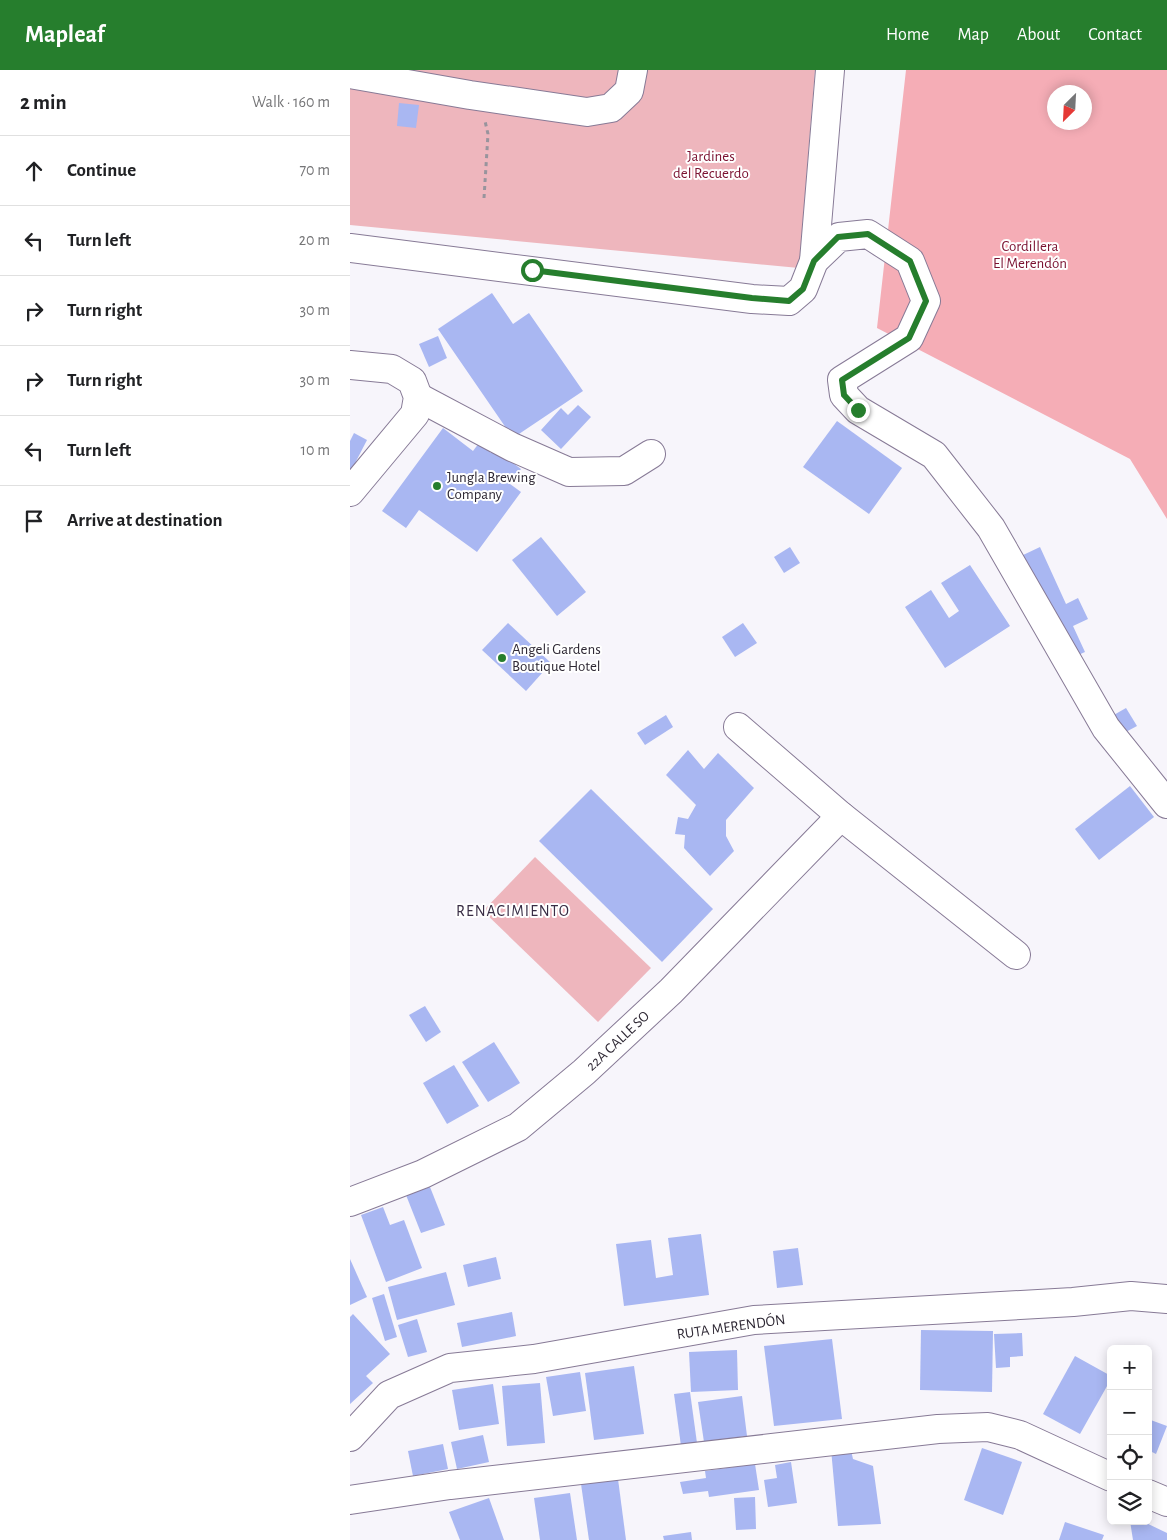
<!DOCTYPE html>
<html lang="en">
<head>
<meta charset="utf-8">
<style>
  :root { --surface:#fff; --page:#f2f2f2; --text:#202124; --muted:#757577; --line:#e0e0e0; --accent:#267e2d }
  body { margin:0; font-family:"Alegreya Sans",sans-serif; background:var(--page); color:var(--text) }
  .controls { position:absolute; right:15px; bottom:15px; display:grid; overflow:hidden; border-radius:8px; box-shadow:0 2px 12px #0003 }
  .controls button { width:45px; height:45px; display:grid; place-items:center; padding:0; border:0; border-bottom:1px solid var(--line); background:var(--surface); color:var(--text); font:25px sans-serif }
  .compass { position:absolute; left:697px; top:15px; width:45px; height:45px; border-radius:50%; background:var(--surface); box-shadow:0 2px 12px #0003; rotate:204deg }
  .stop { position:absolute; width:15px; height:15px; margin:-11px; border:4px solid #267e2d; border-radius:50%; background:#fff }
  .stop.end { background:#267e2d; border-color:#fff; box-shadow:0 1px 5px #0008 }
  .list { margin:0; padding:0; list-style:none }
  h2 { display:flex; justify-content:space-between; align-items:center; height:65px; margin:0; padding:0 20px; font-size:21px }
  h2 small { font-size:16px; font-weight:400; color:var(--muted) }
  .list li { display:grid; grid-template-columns:32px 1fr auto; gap:15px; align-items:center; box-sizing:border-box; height:70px; padding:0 20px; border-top:1px solid var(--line) }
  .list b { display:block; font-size:19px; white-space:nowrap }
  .list em { font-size:16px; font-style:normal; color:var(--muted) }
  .icon { flex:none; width:28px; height:28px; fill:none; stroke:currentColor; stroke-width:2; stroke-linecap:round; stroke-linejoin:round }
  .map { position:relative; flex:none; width:817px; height:1470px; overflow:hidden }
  header { display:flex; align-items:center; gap:30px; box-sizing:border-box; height:70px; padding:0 25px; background:var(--accent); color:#fff }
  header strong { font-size:24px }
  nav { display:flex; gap:28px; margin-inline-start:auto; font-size:18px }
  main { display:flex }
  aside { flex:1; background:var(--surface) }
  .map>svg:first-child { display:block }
  .green { fill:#eeb6bd }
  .forest { fill:#f5adb6; fill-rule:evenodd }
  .building { fill:#a9b7f2 }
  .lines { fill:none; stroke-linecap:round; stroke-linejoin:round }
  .minor-casing { stroke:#877a96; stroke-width:30 }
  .path { stroke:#98949d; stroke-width:3; stroke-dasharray:4 4; stroke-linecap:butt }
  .minor { stroke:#fff; stroke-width:28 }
  .route { stroke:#267e2d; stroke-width:6 }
  .poi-dot { fill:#267e2d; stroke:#fff; stroke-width:2 }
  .labels { text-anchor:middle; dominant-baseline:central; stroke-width:4; stroke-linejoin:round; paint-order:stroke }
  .park-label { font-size:15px; fill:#7b1231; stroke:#fff }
  .poi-label { font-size:15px; fill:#2f2935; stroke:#fff; text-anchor:start }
  .street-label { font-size:15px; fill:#2f2935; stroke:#fff }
  .neighbourhood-label { font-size:16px; letter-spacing:1px; fill:#392d45; stroke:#fff }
</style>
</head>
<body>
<header>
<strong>Mapleaf</strong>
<nav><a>Home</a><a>Map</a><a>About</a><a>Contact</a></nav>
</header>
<main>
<aside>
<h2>2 min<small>Walk · 160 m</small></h2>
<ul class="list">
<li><svg class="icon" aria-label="ahead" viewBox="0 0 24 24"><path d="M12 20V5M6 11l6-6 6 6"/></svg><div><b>Continue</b></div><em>70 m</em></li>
<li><svg class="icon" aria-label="left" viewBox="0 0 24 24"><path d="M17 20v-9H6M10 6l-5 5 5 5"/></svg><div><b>Turn left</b></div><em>20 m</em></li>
<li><svg class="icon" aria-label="right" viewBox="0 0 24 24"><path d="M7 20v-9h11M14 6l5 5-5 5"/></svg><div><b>Turn right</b></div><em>30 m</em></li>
<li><svg class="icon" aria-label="right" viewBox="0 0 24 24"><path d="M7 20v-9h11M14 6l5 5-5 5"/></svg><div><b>Turn right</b></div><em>30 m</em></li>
<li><svg class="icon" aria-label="left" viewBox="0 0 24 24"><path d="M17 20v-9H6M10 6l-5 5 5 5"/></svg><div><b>Turn left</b></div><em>10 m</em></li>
<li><svg class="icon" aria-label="arrive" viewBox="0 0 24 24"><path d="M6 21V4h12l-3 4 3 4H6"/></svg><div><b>Arrive at destination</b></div></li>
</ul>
</aside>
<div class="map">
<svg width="817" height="1470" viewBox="0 0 817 1470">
  <rect width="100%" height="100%" fill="#f7f5fb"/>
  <g class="green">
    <polygon points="0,0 465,0 449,198 0,155"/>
    <polygon points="185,787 301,898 248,952 133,841"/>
  </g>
  <path class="forest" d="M556,0H817V449L780,389L527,258ZM704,22H734V52H704Z"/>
  <g class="building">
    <polygon points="49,33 69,35 66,58 47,56"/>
    <polygon points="142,223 163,254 179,243 233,321 163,368 88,259"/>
    <polygon points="88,266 97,288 79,297 69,274"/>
    <polygon points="228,335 241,347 211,379 191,360 211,338 218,345"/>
    <polygon points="487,351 552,398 519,444 453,397"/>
    <polygon points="93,358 123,381 129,373 141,383 144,379 171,399 160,414 171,422 127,482 69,440 56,458 32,441"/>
    <polygon points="4,363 17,370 0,403 0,371"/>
    <polygon points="191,467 236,522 207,546 162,490"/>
    <polygon points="440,477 450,493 434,503 424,487"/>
    <polygon points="690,477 716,534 728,528 738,549 723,556 735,582 719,589 671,486"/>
    <polygon points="620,495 660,556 595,598 555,537 581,520 599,548 609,541 591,513"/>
    <polygon points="158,553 201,593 176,621 132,580"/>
    <polygon points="393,553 407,573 385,587 372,567"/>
    <polygon points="776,638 787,656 772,664 762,646"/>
    <polygon points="316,645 323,657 295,675 287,663"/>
    <polygon points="338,680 354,699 368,683 404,718 376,750 376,766 384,781 360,806 334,778 335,765 325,764 328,747 338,749 346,735 316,705"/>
    <polygon points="780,716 804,747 749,790 725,759"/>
    <polygon points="241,719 363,839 312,892 189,771"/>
    <polygon points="75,936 91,962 76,972 59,945"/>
    <polygon points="144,972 170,1013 138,1032 112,992"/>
    <polygon points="104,995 129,1036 97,1054 73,1013"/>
    <polygon points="80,1117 95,1155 71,1163 56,1125"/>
    <polygon points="33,1137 40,1155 54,1150 72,1198 36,1212 11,1145"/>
    <polygon points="351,1164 359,1225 274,1236 266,1174 301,1170 306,1208 323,1205 318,1168"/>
    <polygon points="448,1178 453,1215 427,1218 423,1181"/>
    <polygon points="146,1187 151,1209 118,1217 113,1195"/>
    <polygon points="0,1189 17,1227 0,1235"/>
    <polygon points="96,1202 105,1235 47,1250 38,1217"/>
    <polygon points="34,1224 47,1267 35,1271 22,1228"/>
    <polygon points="162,1242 166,1266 112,1277 107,1253"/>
    <polygon points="3,1244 40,1284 16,1306 23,1313 0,1334 0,1247"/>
    <polygon points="67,1249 77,1282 58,1287 48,1255"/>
    <polygon points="571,1260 643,1261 642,1322 570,1320"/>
    <polygon points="672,1263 673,1286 660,1287 660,1297 646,1298 644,1264"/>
    <polygon points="482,1269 492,1349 424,1356 414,1276"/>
    <polygon points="387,1280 388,1320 341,1322 339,1282"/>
    <polygon points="725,1286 761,1306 761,1309 730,1364 693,1344"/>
    <polygon points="284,1296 294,1364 244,1370 235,1303"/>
    <polygon points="230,1302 236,1341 203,1346 196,1307"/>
    <polygon points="190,1313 195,1373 157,1376 152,1316"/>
    <polygon points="143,1314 149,1354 109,1360 102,1320"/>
    <polygon points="340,1322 347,1373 331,1376 324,1324"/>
    <polygon points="392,1326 397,1366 354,1372 348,1332"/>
    <polygon points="798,1349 817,1356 806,1384 802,1382 798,1391"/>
    <polygon points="133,1365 139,1392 107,1399 101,1372"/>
    <polygon points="93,1374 98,1399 63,1406 58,1381"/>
    <polygon points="500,1376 503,1389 523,1396 531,1454 488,1456 481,1379"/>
    <polygon points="632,1378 672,1392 653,1445 614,1430"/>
    <polygon points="441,1392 447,1433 418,1437 414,1410 427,1408 425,1395"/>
    <polygon points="405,1394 409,1420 359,1427 358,1421 333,1424 330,1412 356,1408 355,1401"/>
    <polygon points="268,1409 276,1470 239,1470 231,1414"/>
    <polygon points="220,1423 227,1470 190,1470 184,1428"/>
    <polygon points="405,1427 406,1459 386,1460 384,1428"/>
    <polygon points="139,1428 154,1470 110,1470 99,1442"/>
    <polygon points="780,1451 792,1451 817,1463 817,1470 783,1470"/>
    <polygon points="715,1452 754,1465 752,1470 709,1470"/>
    <polygon points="341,1462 342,1470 314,1470 313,1466"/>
  </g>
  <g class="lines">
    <defs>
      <g id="minor">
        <polyline points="0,4 120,25 237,42 261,38 279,21 283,0"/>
        <polyline points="0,178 402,229 439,231 453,219 464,191 489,167 518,164 560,191 576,231 559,268 492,310 494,325 508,340 584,385 641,458 756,658 817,734"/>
        <polyline points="464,191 480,0"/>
        <polyline points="0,295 42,299 62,311 68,327 65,344 0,422"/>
        <polyline points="68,327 162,377 219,402 274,401 301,384"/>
        <polyline points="388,657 491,746 666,885"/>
        <polyline points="0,1132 73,1104 168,1057 234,1002 321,921 491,746"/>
        <polyline points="0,1367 39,1325 100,1298 184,1289 404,1250 723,1232 781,1226 817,1229"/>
        <polyline points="798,1424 817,1432"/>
        <polyline points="0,1430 100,1415 588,1359 638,1357 670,1365 761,1407"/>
      </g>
    </defs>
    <use href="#minor" class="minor-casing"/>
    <polyline class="path" points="134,128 138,64 135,51"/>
    <use href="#minor" class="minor"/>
  </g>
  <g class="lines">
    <polyline class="route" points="182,200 402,228 439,231 453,219 464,191 488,167 518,164 560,191 576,231 559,268 492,310 494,325 508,340"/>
  </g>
  <g class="poi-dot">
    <circle cx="87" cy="416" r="5"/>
    <circle cx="152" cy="588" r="5"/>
  </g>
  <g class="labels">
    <g class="park-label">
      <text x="361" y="86">Jardines<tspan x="361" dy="17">del Recuerdo</tspan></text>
      <text x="680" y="176">Cordillera<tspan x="680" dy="17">El Merendón</tspan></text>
    </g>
    <g class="poi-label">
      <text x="97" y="407">Jungla Brewing<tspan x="97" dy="17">Company</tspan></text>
      <text x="162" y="579">Angeli Gardens<tspan x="162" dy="17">Boutique Hotel</tspan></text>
    </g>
    <g class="street-label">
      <text transform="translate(268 971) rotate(-43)">22A CALLE SO</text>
      <text transform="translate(381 1257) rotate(-8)">RUTA MERENDÓN</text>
    </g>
    <g class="neighbourhood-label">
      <text x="163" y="841">RENACIMIENTO</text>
    </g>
  </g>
</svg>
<div class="controls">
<button>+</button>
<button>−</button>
<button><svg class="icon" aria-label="locate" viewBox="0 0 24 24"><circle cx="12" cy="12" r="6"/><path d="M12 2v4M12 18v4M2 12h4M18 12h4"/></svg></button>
<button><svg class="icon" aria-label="layers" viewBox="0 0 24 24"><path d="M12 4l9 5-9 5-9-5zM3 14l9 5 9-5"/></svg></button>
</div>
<svg class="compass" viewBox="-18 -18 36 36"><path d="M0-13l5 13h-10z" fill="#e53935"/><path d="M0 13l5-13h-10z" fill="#757577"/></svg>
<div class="stop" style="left:182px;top:200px"></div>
<div class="stop end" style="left:508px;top:340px"></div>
</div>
</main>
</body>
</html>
